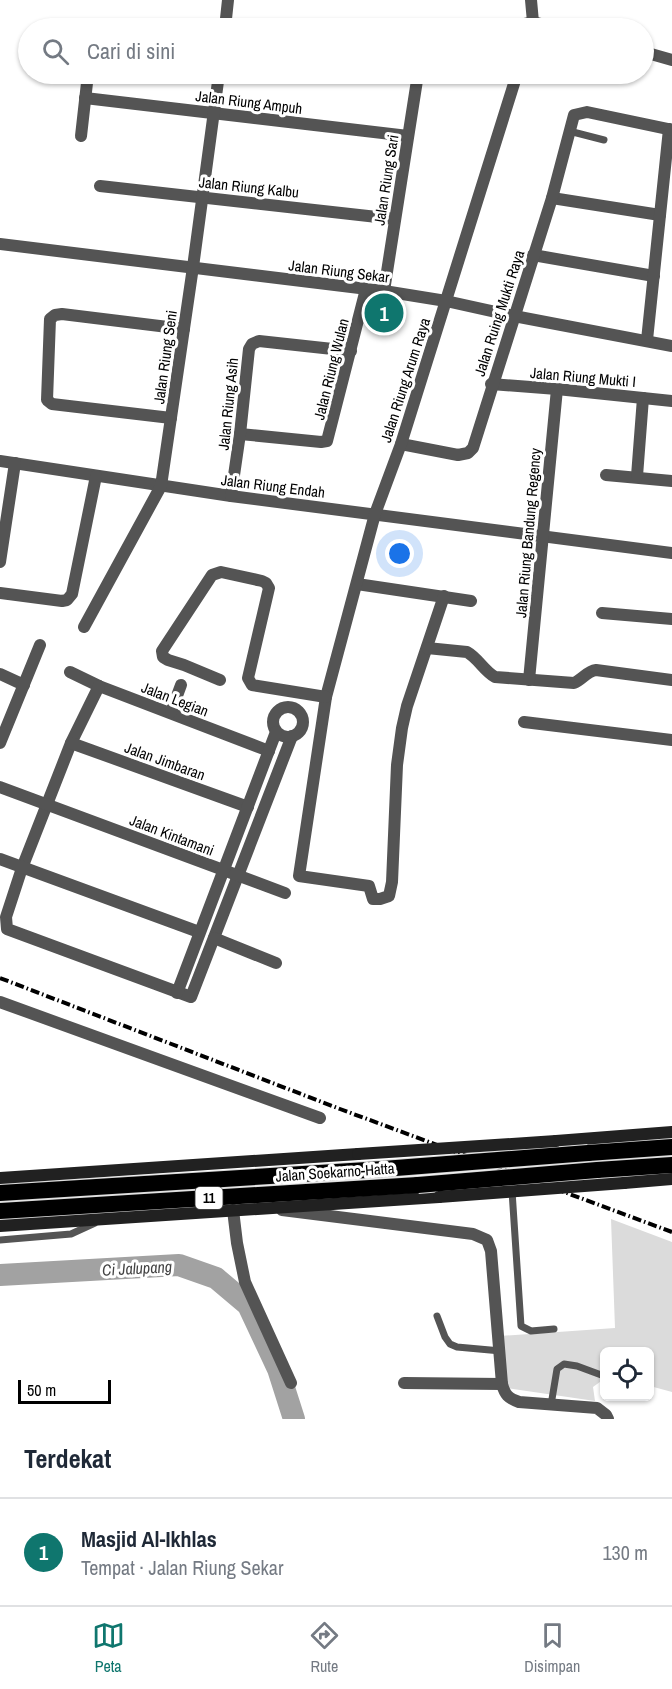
<!DOCTYPE html>
<html lang="id">
<head>
<meta charset="utf-8">
<style>
  :root { --surface:#fff; --page:#f6f6f7; --text:#1f2937; --muted:#747a83; --line:#e0e1e3; --accent:#0f766e }
  body { margin:0; font-family:"Archivo Narrow",sans-serif; background:var(--page); color:var(--text) }
  .controls { position:absolute; right:18px; bottom:18px; display:grid; overflow:hidden; border-radius:9px; box-shadow:0 2px 4px #0004 }
  .controls button { width:54px; height:54px; display:grid; place-items:center; padding:0; border:0; border-bottom:2px solid var(--line); background:var(--surface); color:var(--text); font:30px sans-serif }
  .scale { position:absolute; left:18px; bottom:15px; width:93px; box-sizing:border-box; padding-left:6px; border:3px solid #000; border-top:0; font-size:16px; line-height:21px; white-space:nowrap; color:#000; -webkit-text-stroke:4px #fff; paint-order:stroke }
  .you { position:absolute; left:400px; top:554px; width:21px; height:21px; margin:-15px; border:4px solid #fff; border-radius:50%; background:#1a73e8; box-shadow:0 0 0 9px #1a73e833 }
  .badge { display:grid; place-items:center; width:39px; height:39px; border-radius:50%; background:var(--accent); color:#fff; font-size:20px; font-weight:700 }
  .pin { position:absolute; translate:-50% -50%; border:3px solid #fff; box-shadow:0 2px 6px #0006 }
  .list { margin:0; padding:0; list-style:none }
  h2 { display:flex; justify-content:space-between; align-items:center; height:78px; margin:0; padding:0 24px; font-size:26px }
  h2 small { font-size:20px; font-weight:400; color:var(--muted) }
  .list li { display:grid; grid-template-columns:39px 1fr auto; gap:18px; align-items:center; box-sizing:border-box; height:108px; padding:0 24px; border-top:2px solid var(--line) }
  .list b { display:block; font-size:22px; white-space:nowrap }
  .list p { margin:0; font-size:20px; white-space:nowrap; color:var(--muted) }
  .list em { font-size:20px; font-style:normal; color:var(--muted) }
  .icon { flex:none; width:33px; height:33px; fill:none; stroke:currentColor; stroke-width:2; stroke-linecap:round; stroke-linejoin:round }
  .map { position:relative; flex:none; width:672px; height:1419px; overflow:hidden }
  .search { position:absolute; background:var(--surface); box-shadow:0 2px 4px #0004; left:18px; right:18px; top:18px; height:66px; display:flex; align-items:center; gap:15px; box-sizing:border-box; padding:0 21px; border-radius:33px; color:var(--muted); font-size:22px }
  .sheet { height:186px; background:var(--surface) }
  nav { display:flex; justify-content:space-around; align-items:center; box-sizing:border-box; height:84px; border-top:2px solid var(--line); background:var(--surface); font-size:16px; color:var(--muted) }
  nav a { display:grid; justify-items:center; gap:3px }
  nav .on { color:var(--accent) }
  .map>svg:first-child { display:block }
  .green { fill:#dbdbdb }
  .lines { fill:none; stroke-linecap:round; stroke-linejoin:round }
  .river { stroke:#a2a2a2; stroke-width:22 }
  .trunk-casing { stroke:#dbdbdb; stroke-width:18 }
  .service { stroke:#545454; stroke-width:7 }
  .minor { stroke:#545454; stroke-width:12 }
  .secondary { stroke:#212121; stroke-width:12 }
  .trunk { stroke:#000; stroke-width:16 }
  .rail { stroke:#000; stroke-width:4; stroke-dasharray:9 3 1.5 3; stroke-linecap:butt }
  .trunk-bridge-casing { stroke:#dbdbdb; stroke-width:18; stroke-linecap:butt }
  .secondary-bridge { stroke:#212121; stroke-width:12 }
  .trunk-bridge { stroke:#000; stroke-width:16 }
  .labels { text-anchor:middle; dominant-baseline:central; stroke-width:6; stroke-linejoin:round; paint-order:stroke }
  .shield { fill:#fff; stroke:#4c4c4c; stroke-width:1.5 }
  .shield-label { font-size:14px; font-weight:bold; fill:#000 }
  .street-label { font-size:15px; fill:#000; stroke:#fff }
  .water-label { font-size:16px; font-style:italic; fill:#434343; stroke:#fff }
</style>
</head>
<body>
<div class="map">
<svg width="672" height="1419" viewBox="0 0 672 1419">
  <rect width="100%" height="100%" fill="#fff"/>
  <polygon class="green" points="611,1219 672,1242 672,1392 650,1386 650,1352 604,1352 604,1379 593,1387 595,1401 506,1388 499,1336 615,1328"/>
  <g class="lines">
    <polyline class="river" points="0,1275 179,1265 216,1278 248,1305 278,1369 294,1419"/>
    <defs>
      <g id="trunk">
        <polyline points="588,1153 672,1147"/>
        <polyline points="597,1170 672,1165"/>
        <polyline points="0,1193 383,1169"/>
        <polyline points="0,1211 418,1185"/>
      </g>
    </defs>
    <use href="#trunk" class="trunk-casing"/>
    <g class="service">
      <polyline points="569,131 604,140"/>
      <polyline points="512,1191 521,1326 531,1331 554,1329"/>
      <polyline points="0,1240 71,1234 95,1223"/>
      <polyline points="437,1316 445,1337 450,1344 457,1347 501,1351"/>
      <polyline points="551,1405 557,1369 564,1364 577,1366 604,1376"/>
    </g>
    <g class="minor">
      <polyline points="531,0 533,22 531,28"/>
      <polyline points="225,28 228,0"/>
      <polyline points="445,28 519,25 533,22 557,28"/>
      <polyline points="644,52 672,60"/>
      <polyline points="85,98 408,136"/>
      <polyline points="81,136 88,74"/>
      <polyline points="100,186 395,219"/>
      <polyline points="552,198 660,215"/>
      <polyline points="0,244 384,291 446,301 514,316 672,346"/>
      <polyline points="533,255 654,276"/>
      <polyline points="384,291 418,74"/>
      <polyline points="647,340 669,129"/>
      <polyline points="491,384 557,389 672,401"/>
      <polyline points="171,418 52,404 47,400 50,319 55,315 62,314 184,329"/>
      <polyline points="240,434 321,442 327,441 366,289"/>
      <polyline points="401,444 458,455 468,453 473,448 552,198 574,115 587,112 672,130"/>
      <polyline points="0,461 231,496 672,553"/>
      <polyline points="606,475 672,481"/>
      <polyline points="637,476 643,398"/>
      <polyline points="231,496 240,434 249,349 252,344 259,341 351,351"/>
      <polyline points="0,562 15,463"/>
      <polyline points="357,584 471,601"/>
      <polyline points="0,593 62,601 67,600 72,594 96,476"/>
      <polyline points="444,596 407,706 402,728 397,765 392,882 389,896 380,899 373,899 369,886 299,876 326,697 375,514 401,444 517,74"/>
      <polyline points="602,613 672,619"/>
      <polyline points="84,627 161,486 193,267 219,74"/>
      <path d="M427,648L467,652C478,658 484,671 495,677L574,683C582,680 587,671 596,670L672,680"/>
      <polyline points="70,672 99,686 269,751"/>
      <polyline points="0,674 24,685"/>
      <polyline points="220,680 184,665 168,660 163,657 162,651 212,575 221,572 262,581 266,583 269,588 248,678 252,685 326,697"/>
      <polyline points="529,680 557,389"/>
      <polyline points="99,686 71,743 22,868 6,917 7,929 191,997 292,736"/>
      <circle cx="288" cy="722" r="15"/>
      <polyline points="171,712 181,685"/>
      <polyline points="524,722 672,740"/>
      <polyline points="0,743 40,645"/>
      <polyline points="71,743 248,807"/>
      <polyline points="0,787 285,893"/>
      <polyline points="0,859 199,932"/>
      <polyline points="214,938 276,963"/>
      <polyline points="177,993 276,732"/>
      <polyline points="0,1002 320,1118"/>
      <polyline points="233,1210 237,1243 245,1282 291,1383"/>
      <path d="M282,1210L473,1234L487,1240L491,1251L502,1384C505,1395 508,1398 519,1402L597,1408L606,1415L608,1419"/>
      <polyline points="404,1383 502,1384"/>
    </g>
    <g class="secondary">
      <polyline points="556,1141 672,1132"/>
      <polyline points="0,1178 358,1154"/>
      <polyline points="624,1183 672,1179"/>
      <polyline points="0,1226 439,1197"/>
    </g>
    <use href="#trunk" class="trunk"/>
    <polyline class="rail" points="0,978 340,1109 672,1232"/>
    <defs>
      <g id="trunk-bridge">
        <polyline points="383,1169 588,1153"/>
        <polyline points="418,1185 597,1170"/>
      </g>
    </defs>
    <use href="#trunk-bridge" class="trunk-bridge-casing"/>
    <g class="secondary-bridge">
      <polyline points="358,1154 556,1141"/>
      <polyline points="439,1197 624,1183"/>
    </g>
    <use href="#trunk-bridge" class="trunk-bridge"/>
  </g>
  <g class="labels">
    <rect class="shield" x="195.5" y="1187" width="27" height="22" rx="4.5"/>
    <g class="shield-label">
      <text x="209" y="1198">11</text>
    </g>
    <g class="street-label">
      <text transform="translate(249 102) rotate(7)">Jalan Riung Ampuh</text>
      <text transform="translate(386 180) rotate(-81)">Jalan Riung Sari</text>
      <text transform="translate(249 187) rotate(6)">Jalan Riung Kalbu</text>
      <text transform="translate(339 271) rotate(7)">Jalan Riung Sekar</text>
      <text transform="translate(499 313) rotate(-72)">Jalan Ruing Mukti Raya</text>
      <text transform="translate(165 357) rotate(-82)">Jalan Riung Seni</text>
      <text transform="translate(331 369) rotate(-76)">Jalan Riung Wulan</text>
      <text transform="translate(583 377) rotate(5)">Jalan Riung Mukti I</text>
      <text transform="translate(405 380) rotate(-72)">Jalan Riung Arum Raya</text>
      <text transform="translate(228 404) rotate(-84)">Jalan Riung Asih</text>
      <text transform="translate(273 486) rotate(7)">Jalan Riung Endah</text>
      <text transform="translate(528 533) rotate(-85)">Jalan Riung Bandung Regency</text>
      <text transform="translate(175 699) rotate(21)">Jalan Legian</text>
      <text transform="translate(165 761) rotate(20)">Jalan Jimbaran</text>
      <text transform="translate(172 835) rotate(21)">Jalan Kintamani</text>
      <text transform="translate(335 1172) rotate(-4)">Jalan Soekarno-Hatta</text>
    </g>
    <g class="water-label">
      <text transform="translate(137 1268) rotate(-3)">Ci Jalupang</text>
    </g>
  </g>
</svg>
<div class="controls">
<button><svg class="icon" aria-label="locate" viewBox="0 0 24 24"><circle cx="12" cy="12" r="6"/><path d="M12 2v4M12 18v4M2 12h4M18 12h4"/></svg></button>
</div>
<div class="scale">50 m</div>
<div class="you"></div>
<div class="pin badge" style="left:384px;top:313px">1</div>
<div class="search"><svg class="icon" aria-label="search" viewBox="0 0 24 24"><circle cx="10" cy="10" r="6"/><path d="M15 15l6 6"/></svg>Cari di sini</div>
</div>
<section class="sheet">
<h2>Terdekat<small></small></h2>
<ul class="list">
<li><span class="badge">1</span><div><b>Masjid Al-Ikhlas</b><p>Tempat · Jalan Riung Sekar</p></div><em>130 m</em></li>
</ul>
</section>
<nav>
<a class="on"><svg class="icon" aria-label="map" viewBox="0 0 24 24"><path d="M3 6l6-2 6 2 6-2v14l-6 2-6-2-6 2zM9 4v14M15 6v14"/></svg>Peta</a>
<a><svg class="icon" aria-label="directions" viewBox="0 0 24 24"><path d="M12 3l9 9-9 9-9-9zM9 14v-3h6M13 9l2 2-2 2"/></svg>Rute</a>
<a><svg class="icon" aria-label="saved" viewBox="0 0 24 24"><path d="M7 4h10v16l-5-4-5 4z"/></svg>Disimpan</a>
</nav>
</body>
</html>
